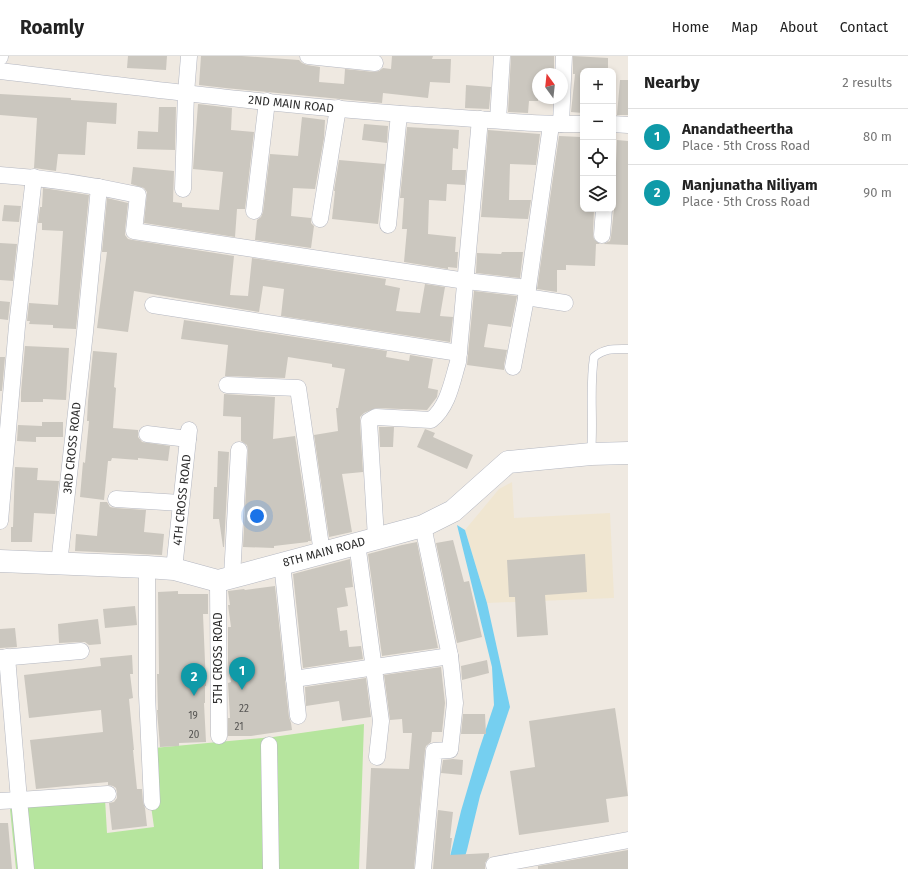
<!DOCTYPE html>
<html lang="en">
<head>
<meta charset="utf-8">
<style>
  :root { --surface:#fff; --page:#f6f6f6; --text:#222; --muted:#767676; --line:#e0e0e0; --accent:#db2777 }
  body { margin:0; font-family:"Fira Sans",sans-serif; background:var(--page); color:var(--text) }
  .controls { position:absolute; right:12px; top:12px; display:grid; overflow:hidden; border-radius:8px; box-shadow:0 2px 6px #0003 }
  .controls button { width:36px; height:36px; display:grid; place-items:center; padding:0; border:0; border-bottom:1px solid var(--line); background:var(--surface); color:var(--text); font:20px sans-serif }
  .compass { position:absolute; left:532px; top:12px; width:36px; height:36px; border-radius:50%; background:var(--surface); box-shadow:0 2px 6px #0003; rotate:345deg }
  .you { position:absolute; left:257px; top:460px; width:14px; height:14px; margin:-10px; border:3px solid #fff; border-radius:50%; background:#1a73e8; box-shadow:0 0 0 6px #1a73e833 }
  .badge { display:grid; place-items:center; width:26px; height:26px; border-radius:50%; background:var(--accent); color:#fff; font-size:13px; font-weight:700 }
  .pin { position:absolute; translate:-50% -33px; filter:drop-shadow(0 1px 2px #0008) }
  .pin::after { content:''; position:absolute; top:21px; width:14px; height:12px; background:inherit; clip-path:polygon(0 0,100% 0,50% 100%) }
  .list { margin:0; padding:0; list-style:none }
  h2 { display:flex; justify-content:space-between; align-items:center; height:52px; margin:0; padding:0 16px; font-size:17px }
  h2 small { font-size:13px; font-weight:400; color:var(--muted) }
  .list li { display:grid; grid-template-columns:26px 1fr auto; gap:12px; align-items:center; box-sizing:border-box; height:56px; padding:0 16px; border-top:1px solid var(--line) }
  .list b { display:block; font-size:15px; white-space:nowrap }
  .list p { margin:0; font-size:13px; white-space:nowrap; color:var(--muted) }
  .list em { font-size:13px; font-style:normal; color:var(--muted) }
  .icon { flex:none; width:22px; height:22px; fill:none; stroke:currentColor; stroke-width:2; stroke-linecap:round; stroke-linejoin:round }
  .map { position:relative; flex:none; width:628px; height:813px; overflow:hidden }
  header { display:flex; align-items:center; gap:24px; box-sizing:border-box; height:56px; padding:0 20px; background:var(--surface); border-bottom:1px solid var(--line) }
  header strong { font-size:19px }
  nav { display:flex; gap:22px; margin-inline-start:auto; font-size:14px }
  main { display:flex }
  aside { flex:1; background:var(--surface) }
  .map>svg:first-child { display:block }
  .education { fill:#f0e6d1 }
  .green { fill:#b6e59e }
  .water { fill:#75cff0 }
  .building { fill:#cbc7bf }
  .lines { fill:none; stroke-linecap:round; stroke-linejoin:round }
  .lane-casing { stroke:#b4b7c1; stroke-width:9 }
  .street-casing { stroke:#b4b7c1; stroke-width:17 }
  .secondary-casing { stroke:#b4b7c1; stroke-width:23 }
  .lane { stroke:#fff; stroke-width:8 }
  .street { stroke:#fff; stroke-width:16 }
  .secondary { stroke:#fff; stroke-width:22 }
  .labels { text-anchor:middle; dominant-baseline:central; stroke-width:3; stroke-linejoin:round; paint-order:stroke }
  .number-label { font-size:10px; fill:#555452 }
  .street-label { font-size:12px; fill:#2e2e2e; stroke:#fff }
</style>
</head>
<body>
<header>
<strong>Roamly</strong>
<nav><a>Home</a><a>Map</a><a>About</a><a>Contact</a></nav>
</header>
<main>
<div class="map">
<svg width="628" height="813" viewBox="0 0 628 813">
  <rect width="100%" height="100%" fill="#efe9e1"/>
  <polygon class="education" points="512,426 514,462 610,457 614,542 487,547 465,474 499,433"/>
  <polygon class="green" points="364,668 359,813 16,813 10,753 105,743 107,777 154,771 143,693 273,681"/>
  <polygon class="water" points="457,469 465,474 487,547 510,651 480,740 467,794 461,813 447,813 461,755 479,694 494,649 492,611"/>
  <g class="building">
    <polygon points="128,0 167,0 166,14 127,12"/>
    <polygon points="201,0 242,0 299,4 302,7 307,9 320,11 319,26 344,28 345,13 374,16 379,15 383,12 391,13 392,0 433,0 432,3 451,3 450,27 430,26 428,42 383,37 382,47 225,32 199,29"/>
    <polygon points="511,0 554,0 554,18 538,18 538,45 529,45 528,57 508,56"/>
    <polygon points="573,0 608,2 608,15 583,15 583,57 571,56 575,18 573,18"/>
    <polygon points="620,24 628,24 628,59 617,59"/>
    <polygon points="466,29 491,31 489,53 465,52"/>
    <polygon points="0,38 71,42 71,44 117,47 116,68 87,66 85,99 58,98 56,115 34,112 37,62 0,59"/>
    <polygon points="198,48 232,52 231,74 254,76 245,153 237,153 235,181 144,167 147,136 144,132 131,128 133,111 174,115 173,146 182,147 182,151 219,154 223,116 193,113"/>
    <polygon points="159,51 176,51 175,94 137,93 138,75 158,76"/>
    <polygon points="302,61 325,64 324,82 315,133 293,132 291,160 311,162 311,167 314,170 311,192 255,184 257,164 261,161 263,156 270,98 298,100"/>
    <polygon points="364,68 388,70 387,87 362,84"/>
    <polygon points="407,71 459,74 458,93 453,92 452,114 466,114 465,129 447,128 446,145 429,144 428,178 456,181 455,196 458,196 457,212 448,211 448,213 404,206 407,173 402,173 404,142 400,142"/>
    <polygon points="488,74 540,78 536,109 510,108 509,144 531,144 528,163 481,161"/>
    <polygon points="559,80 581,81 580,96 583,96 583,153 594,153 593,179 594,183 600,188 596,188 595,210 566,209 566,214 557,214 557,236 537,233"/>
    <polygon points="617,84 628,85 628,189 603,188 610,185 611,180 614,153"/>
    <polygon points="339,104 385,108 378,168 332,163 335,135 334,135"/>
    <polygon points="43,132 89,139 76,273 53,272 53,269 29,268 30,265 27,265 29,247 58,249 63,175 42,174 42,167 38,167 40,151 42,151"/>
    <polygon points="107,142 128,147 125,174 125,179 128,183 133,184 234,200 230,239 248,240 252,202 386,223 385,229 400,232 396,255 420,257 425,228 445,231 440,260 453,261 450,286 281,260 284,233 263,230 259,256 134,235 128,276 97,272 107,196 102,196"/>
    <polygon points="4,149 21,150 19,166 2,165"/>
    <polygon points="0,187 17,188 13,225 0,224"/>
    <polygon points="502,196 523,196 520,222 476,217 477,197 501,198"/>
    <polygon points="474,235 517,240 511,271 488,268 484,291 507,294 504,309 504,314 467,309"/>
    <polygon points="0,245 10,246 8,264 0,263"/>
    <polygon points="184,264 387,295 386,301 409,305 410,299 433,303 428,332 438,334 437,341 427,354 376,352 364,357 360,361 360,366 363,416 342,418 352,476 329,481 314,379 338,375 336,352 338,352 345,313 332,311 332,308 288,301 285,322 225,320 228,289 181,283"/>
    <polygon points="25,290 69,292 66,344 43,343 43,346 21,346 21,336"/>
    <polygon points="93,295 117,297 114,331 116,332 113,372 138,374 138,381 142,386 170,390 168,405 138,402 138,404 112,402 111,405 108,405 104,444 80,441 83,406 85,407 89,365 87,365 88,345"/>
    <polygon points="0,301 5,301 2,335 0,335"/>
    <polygon points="224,338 275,341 273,383 295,380 311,485 308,485 308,486 274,490 274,492 243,491 248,394 247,389 241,385 241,361 223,360"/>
    <polygon points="42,366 63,366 63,381 36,381 36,386 17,385 18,369 42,370"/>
    <polygon points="379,371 394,371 393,391 380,391"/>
    <polygon points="425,373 435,377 433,381 473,399 467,413 417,391"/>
    <polygon points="218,395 229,396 224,491 223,491 219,463 213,463 214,431 217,431"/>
    <polygon points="15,411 38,412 37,424 59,425 55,458 34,457 32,486 11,486 11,471 13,471"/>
    <polygon points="100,446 107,446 110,451 115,452 146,454 144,476 164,478 162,499 75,495 76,478 97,480"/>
    <polygon points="453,484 464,526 469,525 482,581 457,587 436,487"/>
    <polygon points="417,486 438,592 382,600 368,498 402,489"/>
    <polygon points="585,498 587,536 545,539 548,579 517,581 515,541 509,541 507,504"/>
    <polygon points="350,503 353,531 345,532 348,550 337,552 340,575 347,574 349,591 361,590 363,603 303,612 293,518"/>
    <polygon points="275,530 289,661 291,667 292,674 251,680 228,680 228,662 230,662 228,627 231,626 228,606 228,571 231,571 228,549 230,549 228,535 244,533 245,534"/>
    <polygon points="178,535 178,538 208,538 208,558 203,558 206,630 205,630 205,647 204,647 206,686 179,687 179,690 160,691 157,654 158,654 157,618 159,618 158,536"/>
    <polygon points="135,550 137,569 105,572 103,553"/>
    <polygon points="98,563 101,588 89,589 85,586 80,586 59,587 58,568"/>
    <polygon points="15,572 17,591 0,592 0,573"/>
    <polygon points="132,599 133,618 130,618 133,642 129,643 134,694 133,694 137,733 142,733 143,746 145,752 147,770 112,774 109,747 114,746 117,742 117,737 116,732 113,730 108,729 108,726 36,733 30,684 103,676 101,654 29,662 24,619 101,610 100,602"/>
    <polygon points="487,604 489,617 462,624 461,610"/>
    <polygon points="441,611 445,647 442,676 432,676 431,686 426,690 425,694 414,813 366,813 371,712 409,713 412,677 403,677 402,663 390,664 384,619"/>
    <polygon points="366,622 371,661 342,665 339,645 306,650 305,631"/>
    <polygon points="615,652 628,740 606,743 609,766 519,779 510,715 535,711 529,665"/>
    <polygon points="463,658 485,658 486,678 461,678"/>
    <polygon points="453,703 463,704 462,719 441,717 443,704"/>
    <polygon points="438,754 453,756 450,782 452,782 450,799 489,797 489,801 485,807 485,813 433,813"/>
    <polygon points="0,767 8,767 12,813 0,813"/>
    <polygon points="628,794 628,813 538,813 538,810"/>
  </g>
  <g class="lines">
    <defs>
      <path id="lane" d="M591,397C594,365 589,333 594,301C605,292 614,293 628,293"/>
      <g id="street">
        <polyline points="308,0 375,7"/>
        <polyline points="0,1 0,0"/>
        <path d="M0,15C149,33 298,52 447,61C493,64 538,69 583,68"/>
        <polyline points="498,64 502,0"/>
        <polyline points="561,68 564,0"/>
        <polyline points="613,68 628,69"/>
        <path d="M0,119C47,122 92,129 138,139L134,175L466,225L528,232L551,69"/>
        <polyline points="183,133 186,37 189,0"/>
        <polyline points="254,155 267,45"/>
        <polyline points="320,163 338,52"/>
        <polyline points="388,169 399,58"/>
        <polyline points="602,179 604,153"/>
        <polyline points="526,241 565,247"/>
        <polyline points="153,249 459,297"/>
        <polyline points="513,311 528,232"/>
        <polyline points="227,329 298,332 322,497"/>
        <polyline points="147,378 188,383"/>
        <polyline points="116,443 181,447"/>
        <polyline points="0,465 17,270 34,121"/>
        <polyline points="423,470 450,600 455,647 450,694 434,695 423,813"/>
        <path d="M376,482L369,365L376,361L431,364C448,351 452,326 458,306L480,63"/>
        <polyline points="357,487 381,665 377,701"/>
        <polyline points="282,507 298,660"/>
        <polyline points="59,508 85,276 99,131"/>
        <polyline points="147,511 147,639 152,746"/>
        <polyline points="174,513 189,374"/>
        <polyline points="232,521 239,394"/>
        <polyline points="218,525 219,680"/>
        <polyline points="0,602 81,595"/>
        <polyline points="294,623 450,600"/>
        <polyline points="269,689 271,813"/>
        <polyline points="0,745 19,744 7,601"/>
        <polyline points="26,813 19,744 108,738"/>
        <polyline points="495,813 494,809 628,784"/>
      </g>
      <polyline id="secondary" points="0,505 147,511 174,513 218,525 423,470 453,455 508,406 591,398 628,397"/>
    </defs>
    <use href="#lane" class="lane-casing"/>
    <use href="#street" class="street-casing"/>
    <use href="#secondary" class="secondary-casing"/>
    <use href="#lane" class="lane"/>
    <use href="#street" class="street"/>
    <use href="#secondary" class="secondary"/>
  </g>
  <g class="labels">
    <g class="number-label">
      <text x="244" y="653">22</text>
      <text x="193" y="660">19</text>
      <text x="239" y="671">21</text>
      <text x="194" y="679">20</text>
    </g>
    <g class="street-label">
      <text transform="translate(291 48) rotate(6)">2ND MAIN ROAD</text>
      <text transform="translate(72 392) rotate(-84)">3RD CROSS ROAD</text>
      <text transform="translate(182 444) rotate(-84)">4TH CROSS ROAD</text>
      <text transform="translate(324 496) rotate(-15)">8TH MAIN ROAD</text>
      <text transform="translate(218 602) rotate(-90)">5TH CROSS ROAD</text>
    </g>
  </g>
</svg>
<div class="controls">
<button>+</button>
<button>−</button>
<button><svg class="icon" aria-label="locate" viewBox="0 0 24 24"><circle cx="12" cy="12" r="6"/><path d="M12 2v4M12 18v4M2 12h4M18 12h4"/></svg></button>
<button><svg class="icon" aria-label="layers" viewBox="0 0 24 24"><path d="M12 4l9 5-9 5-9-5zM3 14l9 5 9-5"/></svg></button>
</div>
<svg class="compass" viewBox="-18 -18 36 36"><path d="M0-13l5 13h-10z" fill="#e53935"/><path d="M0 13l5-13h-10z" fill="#767676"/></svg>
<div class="you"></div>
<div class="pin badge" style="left:242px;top:634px;background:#0f9aa8">1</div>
<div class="pin badge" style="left:194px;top:640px;background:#0f9aa8">2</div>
</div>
<aside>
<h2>Nearby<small>2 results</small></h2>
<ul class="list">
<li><span class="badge" style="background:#0f9aa8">1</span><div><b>Anandatheertha</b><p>Place · 5th Cross Road</p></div><em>80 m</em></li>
<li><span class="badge" style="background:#0f9aa8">2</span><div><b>Manjunatha Niliyam</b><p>Place · 5th Cross Road</p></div><em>90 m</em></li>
</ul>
</aside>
</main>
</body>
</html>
